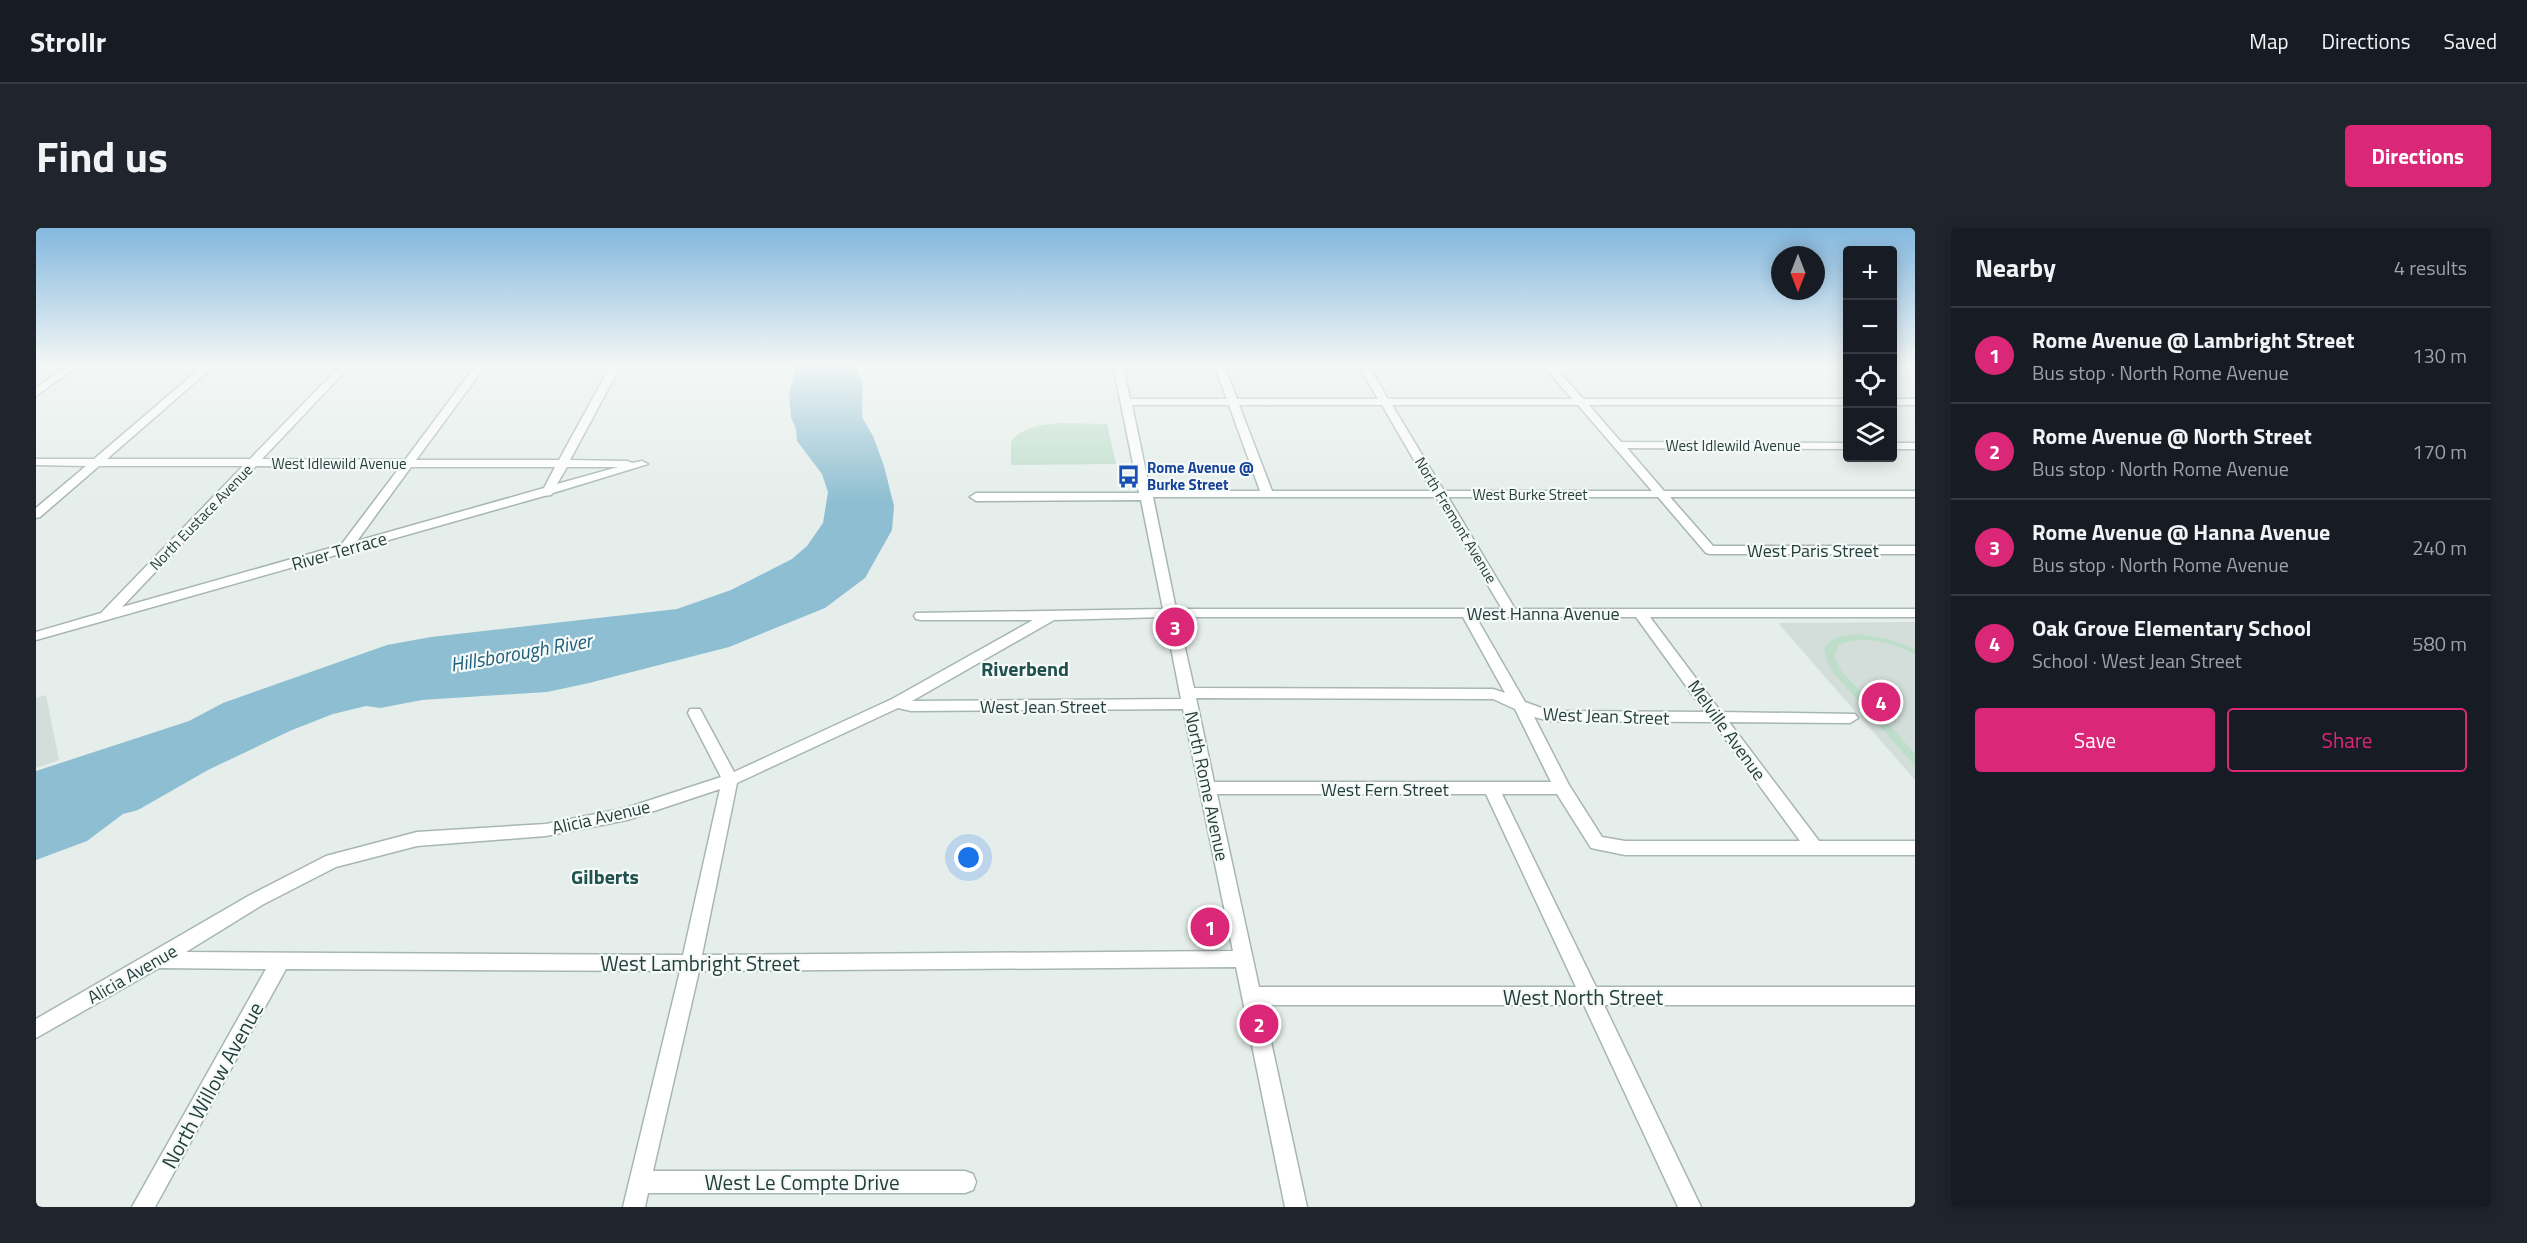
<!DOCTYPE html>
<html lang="en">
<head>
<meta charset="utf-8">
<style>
  :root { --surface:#171b24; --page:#20242c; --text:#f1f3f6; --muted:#9ea1a6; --line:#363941; --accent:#db2777 }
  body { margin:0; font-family:"Titillium Web",sans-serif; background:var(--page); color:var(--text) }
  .controls { position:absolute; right:18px; top:18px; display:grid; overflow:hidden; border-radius:6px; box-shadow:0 3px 15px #0003 }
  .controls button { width:54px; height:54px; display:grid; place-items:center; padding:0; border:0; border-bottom:2px solid var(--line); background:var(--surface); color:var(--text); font:30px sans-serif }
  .compass { position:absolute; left:1735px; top:18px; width:54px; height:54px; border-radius:50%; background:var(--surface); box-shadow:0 3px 15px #0003; rotate:180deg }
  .you { position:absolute; left:933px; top:630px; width:21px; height:21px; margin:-15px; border:4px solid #fff; border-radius:50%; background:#1a73e8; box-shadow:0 0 0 9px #1a73e833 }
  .badge { display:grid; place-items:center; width:39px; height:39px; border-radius:50%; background:var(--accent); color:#fff; font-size:20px; font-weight:700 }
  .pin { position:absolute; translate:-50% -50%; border:3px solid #fff; box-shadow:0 2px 6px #0006 }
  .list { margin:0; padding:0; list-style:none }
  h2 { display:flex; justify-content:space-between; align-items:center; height:78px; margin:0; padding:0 24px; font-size:26px }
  h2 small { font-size:20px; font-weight:400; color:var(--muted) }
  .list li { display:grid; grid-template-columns:39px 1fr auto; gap:18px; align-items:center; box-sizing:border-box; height:96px; padding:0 24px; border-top:2px solid var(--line) }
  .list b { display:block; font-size:22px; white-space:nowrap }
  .list p { margin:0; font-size:20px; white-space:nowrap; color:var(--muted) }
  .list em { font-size:20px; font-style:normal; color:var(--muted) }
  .actions { display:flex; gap:12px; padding:18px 24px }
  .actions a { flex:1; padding:14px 0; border:2px solid var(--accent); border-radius:6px; text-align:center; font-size:21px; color:var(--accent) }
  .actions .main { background:var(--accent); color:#fff }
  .icon { flex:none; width:33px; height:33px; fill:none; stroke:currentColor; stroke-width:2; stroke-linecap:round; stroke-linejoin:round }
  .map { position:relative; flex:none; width:1879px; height:979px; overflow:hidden; border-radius:6px }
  header { display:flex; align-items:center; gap:36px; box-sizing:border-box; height:84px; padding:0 30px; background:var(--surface); border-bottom:2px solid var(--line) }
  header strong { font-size:28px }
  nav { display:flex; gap:33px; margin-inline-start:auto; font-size:21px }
  .intro { display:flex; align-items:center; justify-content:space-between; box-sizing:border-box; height:144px; padding:0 36px }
  h1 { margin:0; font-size:42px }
  .button { padding:15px 27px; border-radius:6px; background:var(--accent); color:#fff; font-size:21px; font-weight:700 }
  main { display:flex; gap:36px; padding:0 36px }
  aside { flex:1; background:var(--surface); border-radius:6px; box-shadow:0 3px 15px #0003 }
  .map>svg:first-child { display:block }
  .built { fill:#d3deda }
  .green { fill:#bedecb }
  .water { fill:#8ebed1 }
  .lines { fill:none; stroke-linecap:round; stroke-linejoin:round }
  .minor-casing { stroke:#a7b6b3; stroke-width:3 }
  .minor { fill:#fff; fill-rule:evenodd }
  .labels { text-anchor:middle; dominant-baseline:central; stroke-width:4.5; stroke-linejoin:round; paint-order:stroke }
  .far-street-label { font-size:15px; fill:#243f3b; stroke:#f5faf8 }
  .far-transit-label { font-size:15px; font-weight:bold; fill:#164399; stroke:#f5faf8; text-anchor:start }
  .street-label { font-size:18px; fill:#243f3b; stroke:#f5faf8 }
  .water-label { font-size:20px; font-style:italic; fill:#1e607b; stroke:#f5faf8 }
  .neighbourhood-label { font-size:20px; font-weight:bold; fill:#20514c; stroke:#f5faf8 }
  .near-street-label { font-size:21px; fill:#243f3b; stroke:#f5faf8 }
</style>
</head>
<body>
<header>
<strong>Strollr</strong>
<nav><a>Map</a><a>Directions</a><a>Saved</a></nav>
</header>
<div class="intro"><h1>Find us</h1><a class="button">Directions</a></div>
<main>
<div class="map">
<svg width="1879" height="979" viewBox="0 0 1879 979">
  <rect width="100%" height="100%" fill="#e5eeeb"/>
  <g class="built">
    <polygon points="1879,394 1879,552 1742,395"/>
    <polygon points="10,467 23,532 0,540 0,470"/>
  </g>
  <g class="green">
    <path d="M1024,195L1071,196L1080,236L975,237V213C988,198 1004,197 1024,195Z"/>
    <path d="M1824,406L1855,412L1879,421V426C1857,415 1827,406 1803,417L1798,428L1805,442L1879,526V538L1795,442L1791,434L1788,421C1795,407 1810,407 1824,406Z"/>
  </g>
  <polygon class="water" points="758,137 821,137 822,145 827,154 826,189 837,208 848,238 858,278 856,302 829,350 789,380 693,419 553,455 511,464 386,472 344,480 330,478 297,486 256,502 172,542 102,582 87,586 51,613 0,632 0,543 153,493 187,475 351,417 395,409 641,381 695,362 756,331 771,318 787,295 792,264 786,246 761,213 760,201 755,189 753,166 758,147"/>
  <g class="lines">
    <defs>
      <g id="minor">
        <polygon points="32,137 43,137 0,168 0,160"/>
        <path d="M168,137H179L71,231H214L305,137H315L226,231L369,232L440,137H450L380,232H523L575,137H585L534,232L591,233L596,235L606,233L612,236L517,265L515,267L508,268L0,412V404L65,385L207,238H63L4,289L0,290V280L50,238L0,237V231H58ZM220,238L364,239L305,317L86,379ZM375,239H519L508,260L321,313ZM531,239H582L521,256Z"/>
        <path d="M1077,137H1087L1094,171H1191L1178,137H1188L1201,171H1342L1322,137H1332L1352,171H1536L1507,137H1517L1547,171H1812V177H1553L1585,214L1812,215V221L1591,220L1628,263H1879V269H1634L1677,318H1879V326H1674L1670,325L1622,269H1412L1479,381H1879V389H1614L1685,484L1819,486L1822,490L1814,495L1693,494L1783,613H1879V627H1589L1555,620L1521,566H1466L1560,759H1879V777H1568L1665,979H1642L1548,777H1227L1271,979H1249L1200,739L663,743L617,943H929L937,946L940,954L937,962L929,965H612L609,979H587L644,743L250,741L119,979H96L230,741L123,740L0,810V791L214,667L290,628L381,604L510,596L590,580L685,549L652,485L654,481H664L698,544L856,471L997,392H885L880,391L878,388L880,385L1127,381L1105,272L940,273L934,269L940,265H1103ZM1096,177H1193L1224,263H1114ZM1203,177H1346L1396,263H1236ZM1356,177H1542L1616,263H1408ZM1117,269H1400L1466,381H1140ZM1129,389L1145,471L876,473L1018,392ZM1142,389H1427L1469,465L1457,461L1158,460ZM1440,389H1600L1669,484L1514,483L1489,474ZM1160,470L1457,471L1479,481L1515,554H1178ZM862,480L875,483L1147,481L1197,723L666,727L701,555ZM1498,489L1514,493L1677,494L1764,613H1589L1566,609L1533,557ZM684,561L647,727L150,724L226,677L300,639L381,618L510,608L591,592ZM1181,566H1450L1540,759H1223Z"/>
        <rect x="1856" y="171" width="23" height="6"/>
        <rect x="1856" y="215" width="23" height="6"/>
      </g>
    </defs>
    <use href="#minor" class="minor-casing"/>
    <use href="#minor" class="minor"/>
  </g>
  <linearGradient id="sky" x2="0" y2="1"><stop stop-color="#84b8df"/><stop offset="0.5" stop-color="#f3f7f6"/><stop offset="1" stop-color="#f3f7f6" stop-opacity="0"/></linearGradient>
  <rect width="1879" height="274" fill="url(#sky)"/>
  <defs>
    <symbol id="bus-bare" viewBox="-9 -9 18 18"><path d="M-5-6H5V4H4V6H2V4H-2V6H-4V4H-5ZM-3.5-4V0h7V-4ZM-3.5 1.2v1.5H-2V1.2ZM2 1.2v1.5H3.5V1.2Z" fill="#1a4fb4" stroke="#f5faf8" stroke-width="2.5" paint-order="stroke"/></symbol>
  </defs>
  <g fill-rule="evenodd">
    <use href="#bus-bare" x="1076" y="232" width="33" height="33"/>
  </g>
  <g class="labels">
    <g class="far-street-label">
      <text x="1697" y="217">West Idlewild Avenue</text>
      <text x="303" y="235">West Idlewild Avenue</text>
      <text x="1494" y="266">West Burke Street</text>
      <text transform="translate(165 289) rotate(-46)">North Eustace Avenue</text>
      <text transform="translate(1420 292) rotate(59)">North Fremont Avenue</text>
    </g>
    <g class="far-transit-label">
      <text x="1111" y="239">Rome Avenue @<tspan x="1111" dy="17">Burke Street</tspan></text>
    </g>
    <g class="street-label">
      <text x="1777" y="322">West Paris Street</text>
      <text transform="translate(303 323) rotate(-16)">River Terrace</text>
      <text x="1507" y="385">West Hanna Avenue</text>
      <text x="1007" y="478">West Jean Street</text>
      <text transform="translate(1570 488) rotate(2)">West Jean Street</text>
      <text transform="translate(1691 502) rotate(54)">Melville Avenue</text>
      <text transform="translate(1171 558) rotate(78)">North Rome Avenue</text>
      <text x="1349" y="561">West Fern Street</text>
      <text transform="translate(565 589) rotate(-13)">Alicia Avenue</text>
      <text transform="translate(96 746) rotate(-30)">Alicia Avenue</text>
    </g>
    <g class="water-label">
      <text transform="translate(485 424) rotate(-10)">Hillsborough River</text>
    </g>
    <g class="neighbourhood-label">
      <text x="989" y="440">Riverbend</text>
      <text x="569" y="648">Gilberts</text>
    </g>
    <g class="near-street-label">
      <text x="664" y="735">West Lambright Street</text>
      <text x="1547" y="769">West North Street</text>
      <text transform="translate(176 857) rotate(-61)">North Willow Avenue</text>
      <text x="766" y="954">West Le Compte Drive</text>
    </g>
  </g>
</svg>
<div class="controls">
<button>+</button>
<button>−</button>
<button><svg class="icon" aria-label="locate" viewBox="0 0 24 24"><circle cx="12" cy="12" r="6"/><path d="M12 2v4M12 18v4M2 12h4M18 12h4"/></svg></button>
<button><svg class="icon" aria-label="layers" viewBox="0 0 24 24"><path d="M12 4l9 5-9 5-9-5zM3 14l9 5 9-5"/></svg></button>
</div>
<svg class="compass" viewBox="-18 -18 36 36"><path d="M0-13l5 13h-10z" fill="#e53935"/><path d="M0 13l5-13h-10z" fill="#9ea1a6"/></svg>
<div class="you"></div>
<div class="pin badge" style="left:1174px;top:699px">1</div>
<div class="pin badge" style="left:1223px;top:796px">2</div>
<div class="pin badge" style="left:1139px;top:399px">3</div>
<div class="pin badge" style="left:1845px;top:474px">4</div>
</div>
<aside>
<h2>Nearby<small>4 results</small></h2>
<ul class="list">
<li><span class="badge">1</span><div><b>Rome Avenue @ Lambright Street</b><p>Bus stop · North Rome Avenue</p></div><em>130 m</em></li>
<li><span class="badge">2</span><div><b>Rome Avenue @ North Street</b><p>Bus stop · North Rome Avenue</p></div><em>170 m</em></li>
<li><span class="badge">3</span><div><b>Rome Avenue @ Hanna Avenue</b><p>Bus stop · North Rome Avenue</p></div><em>240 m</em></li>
<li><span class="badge">4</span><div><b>Oak Grove Elementary School</b><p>School · West Jean Street</p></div><em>580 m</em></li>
</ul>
<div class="actions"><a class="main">Save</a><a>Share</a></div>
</aside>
</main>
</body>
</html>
